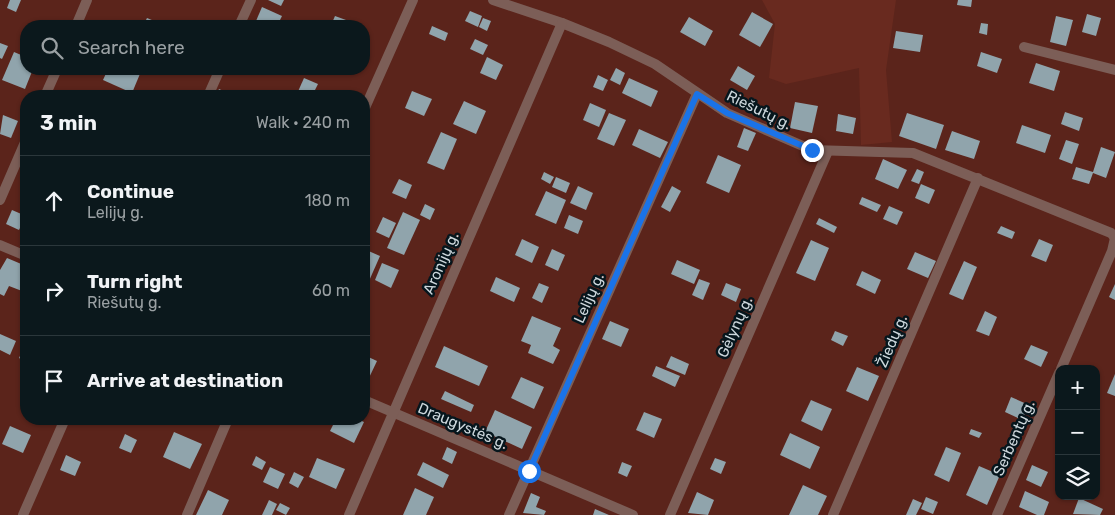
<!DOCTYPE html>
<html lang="en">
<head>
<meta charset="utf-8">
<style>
  :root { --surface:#0b181c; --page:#192529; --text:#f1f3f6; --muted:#9aa0a3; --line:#2b373b }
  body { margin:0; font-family:Rubik,sans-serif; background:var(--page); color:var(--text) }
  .controls { position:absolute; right:15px; bottom:15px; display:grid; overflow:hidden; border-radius:10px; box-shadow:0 1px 4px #0004 }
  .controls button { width:45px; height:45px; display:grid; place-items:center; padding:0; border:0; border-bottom:1px solid var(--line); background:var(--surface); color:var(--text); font:25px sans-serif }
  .stop { position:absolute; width:15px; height:15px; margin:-11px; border:4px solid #1a73e8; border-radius:50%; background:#fff }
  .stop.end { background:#1a73e8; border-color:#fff; box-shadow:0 1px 5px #0008 }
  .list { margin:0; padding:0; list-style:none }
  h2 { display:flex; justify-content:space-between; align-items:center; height:65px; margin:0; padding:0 20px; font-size:21px }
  h2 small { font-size:16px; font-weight:400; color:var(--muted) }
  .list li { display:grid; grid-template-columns:32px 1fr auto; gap:15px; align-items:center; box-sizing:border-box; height:90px; padding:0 20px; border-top:1px solid var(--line) }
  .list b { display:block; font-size:19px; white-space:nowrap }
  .list p { margin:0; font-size:16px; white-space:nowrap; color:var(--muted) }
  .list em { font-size:16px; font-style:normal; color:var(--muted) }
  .icon { flex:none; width:28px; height:28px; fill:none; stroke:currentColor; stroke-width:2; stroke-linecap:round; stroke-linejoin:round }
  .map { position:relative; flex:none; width:1115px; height:515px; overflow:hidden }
  .search { position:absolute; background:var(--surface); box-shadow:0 1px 4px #0004; left:20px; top:20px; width:350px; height:55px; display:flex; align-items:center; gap:12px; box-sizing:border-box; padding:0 18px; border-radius:20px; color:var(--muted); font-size:19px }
  .panel { position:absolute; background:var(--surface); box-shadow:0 1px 4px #0004; left:20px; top:90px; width:350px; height:335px; border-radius:20px }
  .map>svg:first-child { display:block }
  .green { fill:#5b241b; fill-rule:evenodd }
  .forest { fill:#692a1f }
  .building { fill:#90a4ac }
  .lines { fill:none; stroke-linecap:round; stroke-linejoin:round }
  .street { stroke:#7c5e57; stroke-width:10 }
  .route { stroke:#1a73e8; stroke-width:6 }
  .labels { text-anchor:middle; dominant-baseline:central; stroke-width:5; stroke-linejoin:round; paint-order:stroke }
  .street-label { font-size:15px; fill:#cdd7dc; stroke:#06161d }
</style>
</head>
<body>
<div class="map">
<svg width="1115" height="515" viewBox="0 0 1115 515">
  <rect width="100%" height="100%" fill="#0f2026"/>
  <path class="green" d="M0,0H1115V515H0ZM26,26H364V69H26ZM26,96H364V419H26ZM1059,369H1096V496H1059Z"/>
  <polygon class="forest" points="762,0 896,0 886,70 892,142 861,145 859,68 786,84 769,78 775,24"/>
  <g class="building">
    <polygon points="10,0 21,0 16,12 7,8"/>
    <polygon points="268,0 284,0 281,6"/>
    <polygon points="958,0 972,0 971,7 957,5"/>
    <polygon points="262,7 282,16 277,26 268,26 256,21"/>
    <polygon points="470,11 482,16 478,27 465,21"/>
    <polygon points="752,12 773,24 760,47 739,35"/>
    <polygon points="1087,14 1101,18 1096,36 1082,32"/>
    <polygon points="335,16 346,20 343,26 331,25"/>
    <polygon points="1056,16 1073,20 1066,46 1050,42"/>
    <polygon points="689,17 713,31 705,46 680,32"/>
    <polygon points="147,18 159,23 157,26 143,26"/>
    <polygon points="483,18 491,21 487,31 479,27"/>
    <polygon points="169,20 182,26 166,26"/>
    <polygon points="981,23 988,24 987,35 979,33"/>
    <polygon points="432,26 448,33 445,41 429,34"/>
    <polygon points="896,31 923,35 920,52 893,48"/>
    <polygon points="475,39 488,45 483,55 470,49"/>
    <polygon points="0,43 8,46 2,59 0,58"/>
    <polygon points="14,52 26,57 26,69 33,69 25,89 2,80"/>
    <polygon points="981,52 1002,59 997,73 977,66"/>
    <polygon points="487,57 503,65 496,80 480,73"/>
    <polygon points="1036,63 1060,71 1054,91 1029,83"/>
    <polygon points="738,66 755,76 747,90 730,80"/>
    <polygon points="616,68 625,73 620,85 610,80"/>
    <polygon points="108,69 142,69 132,93 103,80"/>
    <polygon points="598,75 608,80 603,91 593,87"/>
    <polygon points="304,78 318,84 312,96 296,96"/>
    <polygon points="629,78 658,91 651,107 622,93"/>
    <polygon points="219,89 235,96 216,96"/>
    <polygon points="412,91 432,99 424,116 405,108"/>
    <polygon points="464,101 486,111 476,134 453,124"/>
    <polygon points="795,102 818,106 812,133 790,128"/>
    <polygon points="590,103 606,110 599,127 583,120"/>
    <polygon points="1065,112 1083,118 1079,131 1061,124"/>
    <polygon points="609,113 626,120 614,146 597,139"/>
    <polygon points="907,113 944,125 936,149 899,136"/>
    <polygon points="838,114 856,118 853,134 836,131"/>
    <polygon points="3,115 18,121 11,138 0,134"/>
    <polygon points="1022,125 1051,135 1045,153 1016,143"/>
    <polygon points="744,128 756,133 748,151 737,147"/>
    <polygon points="639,129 668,142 660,158 632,145"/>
    <polygon points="952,131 980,141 974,159 945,150"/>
    <polygon points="441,132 457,139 444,170 427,163"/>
    <polygon points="1066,140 1079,144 1072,164 1059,159"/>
    <polygon points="1101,147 1115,152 1106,178 1093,173 1089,184 1072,179 1076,167 1093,172"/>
    <polygon points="718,155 741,165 729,193 706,183"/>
    <polygon points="883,159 907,170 898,189 875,179"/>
    <polygon points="917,169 924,172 919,184 911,181"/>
    <polygon points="544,172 554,177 550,184 541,179"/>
    <polygon points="556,177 570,183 566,193 552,187"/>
    <polygon points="399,179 412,185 406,199 392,193"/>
    <polygon points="921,184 935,190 929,204 915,198"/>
    <polygon points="578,186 593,193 586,210 570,203"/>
    <polygon points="672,186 681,191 670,212 661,207"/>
    <polygon points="546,191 566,200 556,224 535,215"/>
    <polygon points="862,197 881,205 877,212 859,204"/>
    <polygon points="425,204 435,209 430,220 420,215"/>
    <polygon points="889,206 903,212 897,225 883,219"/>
    <polygon points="12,210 26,216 19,230 6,224"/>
    <polygon points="403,212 420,220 404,255 387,248"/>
    <polygon points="569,215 583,221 578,234 564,228"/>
    <polygon points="383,217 396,223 389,238 376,232"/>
    <polygon points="819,218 837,227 834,233 816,224"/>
    <polygon points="1001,226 1015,232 1012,239 997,233"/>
    <polygon points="522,239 539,247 532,263 515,255"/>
    <polygon points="1039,239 1053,245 1046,262 1031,256"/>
    <polygon points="811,240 829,248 815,281 796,273"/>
    <polygon points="364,249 380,256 369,281 364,279"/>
    <polygon points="552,249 565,255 558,271 545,265"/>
    <polygon points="915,252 936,261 928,278 907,269"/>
    <polygon points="7,258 26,266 26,281 22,291 9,286 4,296 0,294 0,270"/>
    <polygon points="677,260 700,270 694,284 671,274"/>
    <polygon points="964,261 977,267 963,300 949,294"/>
    <polygon points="382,263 399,270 391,288 375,280"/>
    <polygon points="862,271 881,280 875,294 856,285"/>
    <polygon points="496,277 520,288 514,302 490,291"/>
    <polygon points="699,279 710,283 703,300 692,295"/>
    <polygon points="539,283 549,287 542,303 532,298"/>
    <polygon points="726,283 741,289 736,302 721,295"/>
    <polygon points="1115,284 1115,300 1109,297"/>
    <polygon points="985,311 997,317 989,336 976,331"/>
    <polygon points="364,315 370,318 364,331"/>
    <polygon points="532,316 561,328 553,346 560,350 553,364 528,353 531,345 521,341"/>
    <polygon points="610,321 629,329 621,347 602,339"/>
    <polygon points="835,331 848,336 843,346 831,340"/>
    <polygon points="0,334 16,341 10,355 0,350"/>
    <polygon points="26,343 26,362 19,358"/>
    <polygon points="1031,345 1048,352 1041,367 1024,359"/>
    <polygon points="444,346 488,366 479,386 435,367"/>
    <polygon points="364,355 377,361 367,382 364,381"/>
    <polygon points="671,356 689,364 685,375 666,367"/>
    <polygon points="656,366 680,376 675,387 652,376"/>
    <polygon points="857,367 879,376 868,401 846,391"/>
    <polygon points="1115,374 1115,396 1107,393"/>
    <polygon points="521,377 544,387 534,409 511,398"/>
    <polygon points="445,391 474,405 471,412 441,399"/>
    <polygon points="1011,397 1029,405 1022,420 1005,412"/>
    <polygon points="811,400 832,409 822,431 801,421"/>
    <polygon points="495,410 532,427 522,449 485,432"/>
    <polygon points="644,412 662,419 654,438 636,430"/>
    <polygon points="336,419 357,419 364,422 354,443 330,431"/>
    <polygon points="10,426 31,435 23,453 2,444"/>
    <polygon points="971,429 982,433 979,438 969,434"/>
    <polygon points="174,432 202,444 190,469 163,457"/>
    <polygon points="790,433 820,447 810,469 780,455"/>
    <polygon points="125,434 137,440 131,453 119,448"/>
    <polygon points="447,447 457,452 452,464 442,459"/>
    <polygon points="946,447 961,453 949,482 934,475"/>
    <polygon points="66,455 81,462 75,476 60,470"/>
    <polygon points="256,456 266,462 262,470 252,465"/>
    <polygon points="317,458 345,469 336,489 309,477"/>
    <polygon points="715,458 726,462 721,474 710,469"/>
    <polygon points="423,462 449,475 443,488 417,475"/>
    <polygon points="622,462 632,466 627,477 618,473"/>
    <polygon points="1032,465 1048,472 1041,487 1026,480"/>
    <polygon points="979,466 1000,475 987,505 966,495"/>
    <polygon points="270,467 285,474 278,489 263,482"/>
    <polygon points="294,472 304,477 298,488 289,483"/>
    <polygon points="803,485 827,496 818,515 789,515"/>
    <polygon points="415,488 434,497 426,515 403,515"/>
    <polygon points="208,490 229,500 222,515 196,515"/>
    <polygon points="1025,491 1049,502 1044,515 1037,515 1019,507"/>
    <polygon points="697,492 714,500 708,515 688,513"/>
    <polygon points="531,493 540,497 536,507 546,511 544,515 523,513"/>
    <polygon points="926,497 938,502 933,514 921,509"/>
    <polygon points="1079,498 1103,509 1100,515 1073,514"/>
    <polygon points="913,499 922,503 916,515 906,515"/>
    <polygon points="269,500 277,504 272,515 262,515"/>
    <polygon points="280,503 290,508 286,515 276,510"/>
    <polygon points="595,509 609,515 593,515"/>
  </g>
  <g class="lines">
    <g class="street">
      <polyline points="493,0 562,23 609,42 655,64 727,113 812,150 913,153 1111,233 1115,238"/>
      <polyline points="76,26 87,0"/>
      <polyline points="239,26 251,0"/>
      <polyline points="1024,47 1115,70"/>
      <polyline points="45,96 57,69"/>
      <polyline points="208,96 220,69"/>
      <polyline points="364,110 413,0"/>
      <polyline points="0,200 26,140"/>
      <polyline points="0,245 26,256"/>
      <polyline points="1061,369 1112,251 1115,238"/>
      <polyline points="364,400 633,515"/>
      <polyline points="23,515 65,419"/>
      <polyline points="187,515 228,419"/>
      <polyline points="349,515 562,23"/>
      <polyline points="509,515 697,94"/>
      <polyline points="670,515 828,151"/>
      <polyline points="833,515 978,178"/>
      <polyline points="997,515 1059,373"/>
    </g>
  </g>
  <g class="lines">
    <polyline class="route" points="529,471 697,94 727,113 812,150"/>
  </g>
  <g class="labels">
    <g class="street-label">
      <text transform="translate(759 110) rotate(26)">Riešutų g.</text>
      <text transform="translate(441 263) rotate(-66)">Aronijų g.</text>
      <text transform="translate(589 298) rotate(-66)">Lelijų g.</text>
      <text transform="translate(735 327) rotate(-66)">Gėlynų g.</text>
      <text transform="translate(892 341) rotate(-67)">Žiedų g.</text>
      <text transform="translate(463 426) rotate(23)">Draugystės g.</text>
      <text transform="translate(1014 438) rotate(-66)">Serbentų g.</text>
    </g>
  </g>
</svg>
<div class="controls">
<button>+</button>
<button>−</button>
<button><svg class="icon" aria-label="layers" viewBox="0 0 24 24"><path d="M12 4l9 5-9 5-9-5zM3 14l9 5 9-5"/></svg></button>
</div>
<div class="stop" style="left:529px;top:471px"></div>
<div class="stop end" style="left:812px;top:150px"></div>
<div class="search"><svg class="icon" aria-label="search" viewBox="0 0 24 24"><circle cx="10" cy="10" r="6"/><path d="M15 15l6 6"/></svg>Search here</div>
<section class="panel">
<h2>3 min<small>Walk · 240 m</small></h2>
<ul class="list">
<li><svg class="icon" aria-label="ahead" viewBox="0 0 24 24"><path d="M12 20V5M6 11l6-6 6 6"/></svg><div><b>Continue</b><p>Lelijų g.</p></div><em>180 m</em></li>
<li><svg class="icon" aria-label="right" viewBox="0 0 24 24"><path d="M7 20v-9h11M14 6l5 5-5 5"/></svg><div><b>Turn right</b><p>Riešutų g.</p></div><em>60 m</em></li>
<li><svg class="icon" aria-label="arrive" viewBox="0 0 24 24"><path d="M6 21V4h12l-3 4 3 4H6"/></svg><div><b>Arrive at destination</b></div></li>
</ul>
</section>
</div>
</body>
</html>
